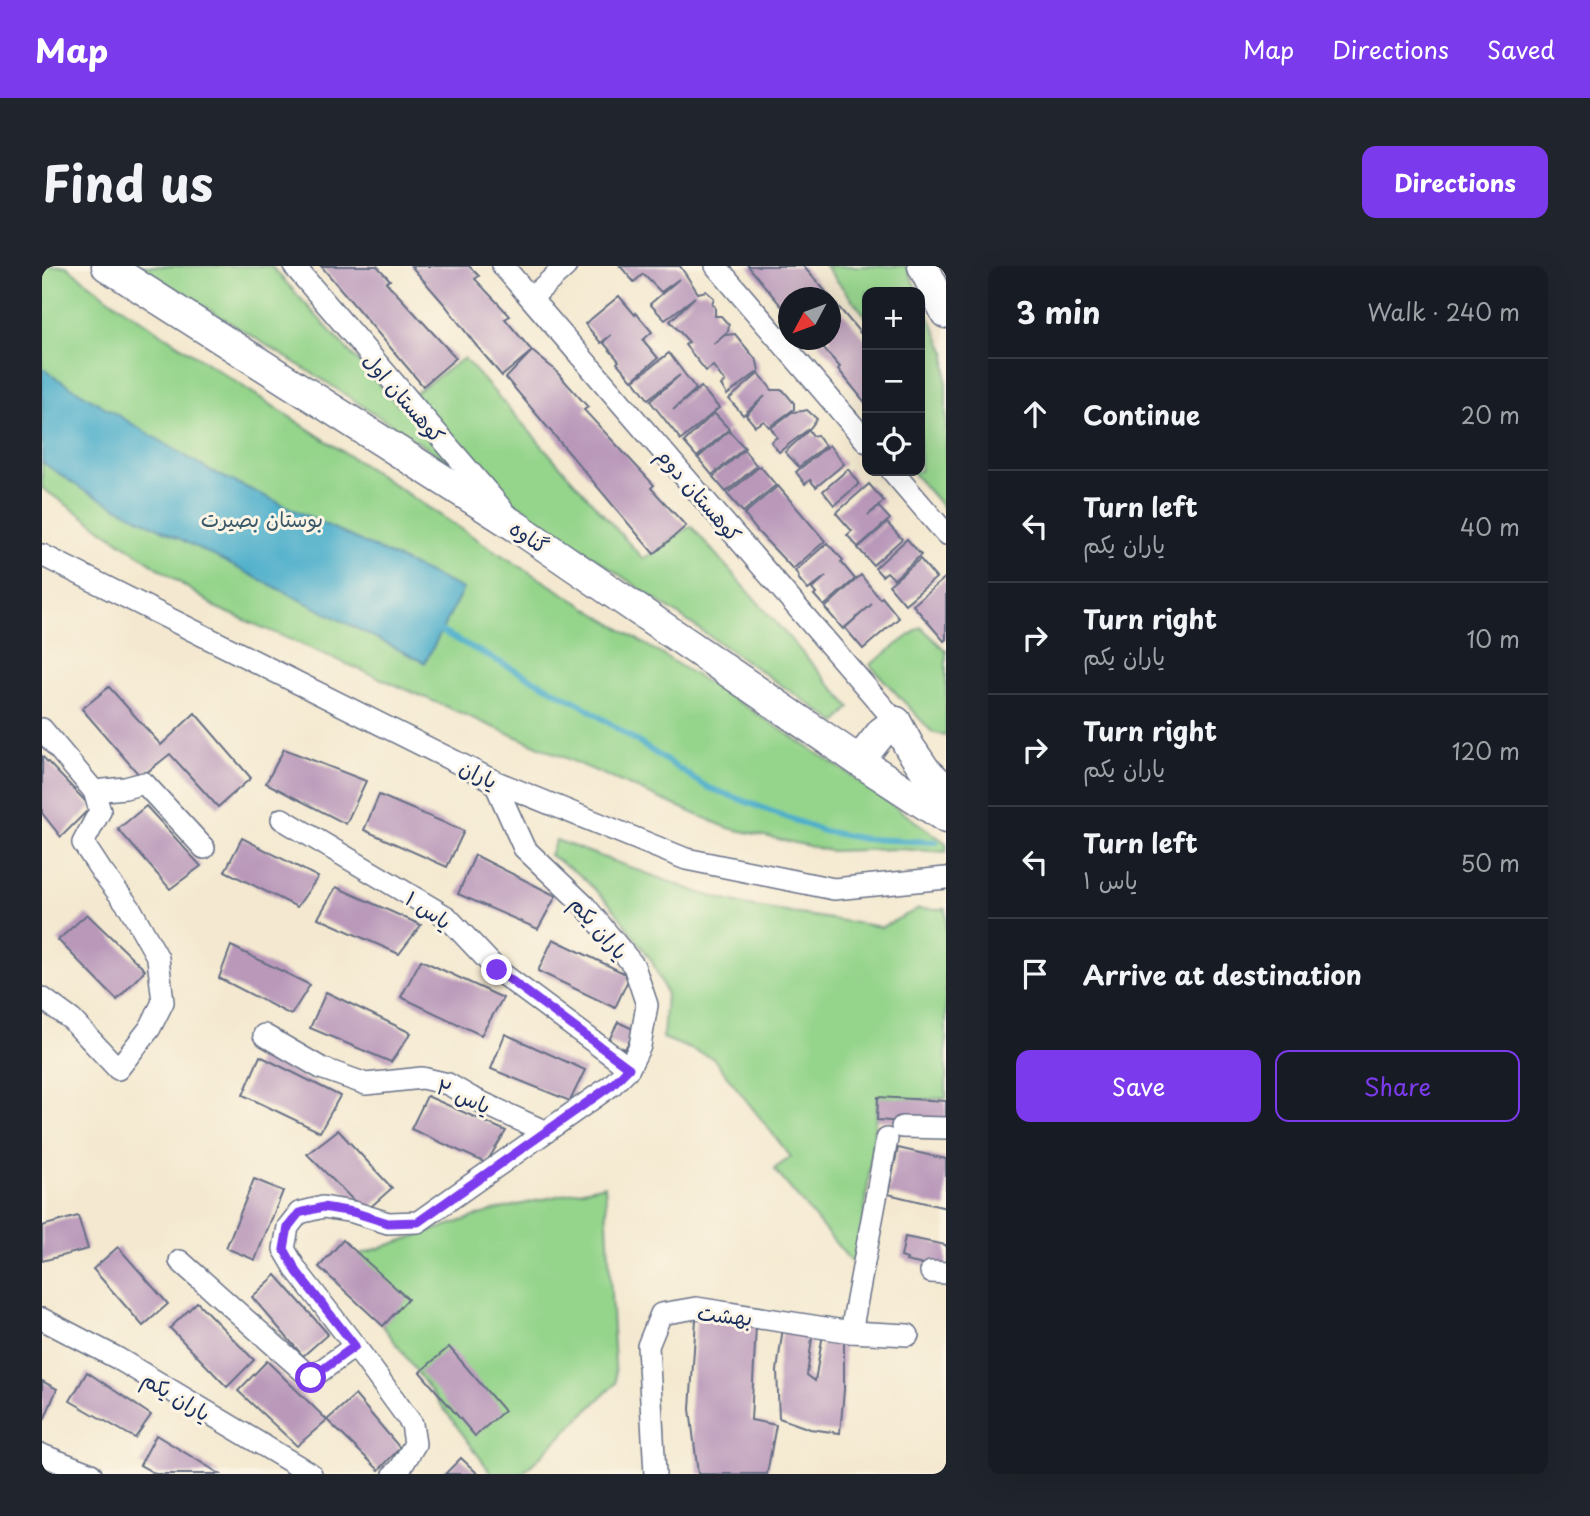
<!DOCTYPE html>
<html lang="en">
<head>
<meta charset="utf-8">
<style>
  :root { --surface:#171b24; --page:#20242c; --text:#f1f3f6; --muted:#9ea1a6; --line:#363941; --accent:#7c3aed }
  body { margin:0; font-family:"Playpen Sans","Playpen Sans Arabic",sans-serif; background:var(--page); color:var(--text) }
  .controls { position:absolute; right:21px; top:21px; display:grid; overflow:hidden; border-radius:14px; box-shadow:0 7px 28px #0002 }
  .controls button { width:63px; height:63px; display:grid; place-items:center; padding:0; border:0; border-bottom:2px solid var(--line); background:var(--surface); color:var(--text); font:35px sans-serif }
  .compass { position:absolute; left:736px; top:21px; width:63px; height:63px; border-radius:50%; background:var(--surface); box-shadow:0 7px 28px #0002; rotate:229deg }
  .stop { position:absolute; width:21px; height:21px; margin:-16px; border:5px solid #7c3aed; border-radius:50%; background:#fff }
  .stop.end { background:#7c3aed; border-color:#fff; box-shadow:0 2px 7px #0008 }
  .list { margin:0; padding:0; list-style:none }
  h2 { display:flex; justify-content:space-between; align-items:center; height:91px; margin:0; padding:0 28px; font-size:30px }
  h2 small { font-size:23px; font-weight:400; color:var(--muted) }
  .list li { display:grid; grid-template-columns:46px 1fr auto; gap:21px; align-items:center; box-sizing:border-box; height:112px; padding:0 28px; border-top:2px solid var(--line) }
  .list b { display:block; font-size:26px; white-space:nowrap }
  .list p { margin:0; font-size:23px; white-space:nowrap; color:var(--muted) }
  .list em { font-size:23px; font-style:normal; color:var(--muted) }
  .actions { display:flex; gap:14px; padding:21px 28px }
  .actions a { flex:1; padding:16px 0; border:2px solid var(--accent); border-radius:14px; text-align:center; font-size:24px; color:var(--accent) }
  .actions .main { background:var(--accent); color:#fff }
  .icon { flex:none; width:38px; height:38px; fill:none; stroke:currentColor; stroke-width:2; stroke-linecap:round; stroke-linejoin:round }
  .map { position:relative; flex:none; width:904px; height:1208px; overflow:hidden; border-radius:14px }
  header { display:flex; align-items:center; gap:42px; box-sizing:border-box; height:98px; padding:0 35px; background:var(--accent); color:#fff }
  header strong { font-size:33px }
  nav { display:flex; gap:38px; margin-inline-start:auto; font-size:24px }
  .intro { display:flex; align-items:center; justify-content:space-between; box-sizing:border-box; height:168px; padding:0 42px }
  h1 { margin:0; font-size:49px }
  .button { padding:18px 32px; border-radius:14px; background:var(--accent); color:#fff; font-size:24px; font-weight:700 }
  main { display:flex; gap:42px; padding:0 42px }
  aside { flex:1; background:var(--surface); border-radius:14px; box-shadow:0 7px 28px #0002 }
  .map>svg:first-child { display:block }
  .green { fill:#94d48b; stroke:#588274; stroke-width:2 }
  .water { fill:#4caecb; stroke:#346e94; stroke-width:2 }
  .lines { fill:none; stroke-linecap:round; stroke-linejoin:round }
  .stream { stroke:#4caecb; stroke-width:6 }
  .building { fill:#b998ba }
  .street-casing { stroke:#677086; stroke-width:24 }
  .secondary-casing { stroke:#677086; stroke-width:33 }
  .street { stroke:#fff; stroke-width:21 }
  .secondary { stroke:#fff; stroke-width:30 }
  .route { stroke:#7c3aed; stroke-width:9 }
  .labels { text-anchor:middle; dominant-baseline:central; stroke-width:6; stroke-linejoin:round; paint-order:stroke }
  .street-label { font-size:21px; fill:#1b2f5e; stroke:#fcf5e5 }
  .park-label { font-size:21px; fill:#395869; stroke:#fcf5e5 }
</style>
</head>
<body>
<header>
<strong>Map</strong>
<nav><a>Map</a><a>Directions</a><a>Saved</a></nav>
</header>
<div class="intro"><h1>Find us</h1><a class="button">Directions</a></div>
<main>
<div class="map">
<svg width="904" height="1208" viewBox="0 0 904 1208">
  <rect width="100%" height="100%" fill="#fcf5e5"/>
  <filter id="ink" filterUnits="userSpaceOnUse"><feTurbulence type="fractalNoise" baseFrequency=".0143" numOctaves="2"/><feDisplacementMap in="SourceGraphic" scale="14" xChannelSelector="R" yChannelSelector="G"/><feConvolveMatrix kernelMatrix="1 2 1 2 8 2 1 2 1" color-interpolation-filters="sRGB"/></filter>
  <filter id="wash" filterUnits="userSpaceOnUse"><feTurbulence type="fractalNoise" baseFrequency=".00686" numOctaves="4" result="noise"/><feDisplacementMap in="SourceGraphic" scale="28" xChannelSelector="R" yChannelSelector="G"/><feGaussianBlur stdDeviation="1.57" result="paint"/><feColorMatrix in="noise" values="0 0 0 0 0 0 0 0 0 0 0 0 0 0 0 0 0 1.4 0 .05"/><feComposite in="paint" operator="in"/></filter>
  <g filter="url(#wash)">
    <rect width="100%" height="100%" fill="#f4e9d0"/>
    <g class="green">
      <polygon points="0,0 24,0 73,37 450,283 706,442 801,504 904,577 904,586 855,583 789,585 686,562 175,342 0,222"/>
      <polygon points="97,0 229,0 356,139 422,92 601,293 649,260 808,441 795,457 547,288 284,116"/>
      <polygon points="783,0 864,0 876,26 825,26 825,52"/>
      <polygon points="878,31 904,87 904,245 869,205 878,205"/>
      <polygon points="879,361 904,385 904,470 890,466 828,399"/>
      <polygon points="514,574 658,627 706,640 840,661 876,643 904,643 904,832 873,834 836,832 816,1004 732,903 749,891 671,792 621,772 624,727 610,695 568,638 539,610 508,589"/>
      <polygon points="563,919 574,1117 480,1208 450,1208 341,1060 292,997 450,945"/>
    </g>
    <polygon class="water" points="0,101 8,108 167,204 421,323 383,397 41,224 0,196"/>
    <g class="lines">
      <polyline class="stream" points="393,362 538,438 665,521 781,565 822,573 894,576"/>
    </g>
    <g id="blocks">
      <g class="building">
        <polygon points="279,0 335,0 348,14 344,16 414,92 381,120"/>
        <polygon points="369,0 427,0 437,10 433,13 468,50 463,53 490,85 460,110 433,78 403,39"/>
        <polygon points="578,0 638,0 656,27 664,25 672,32 670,38 673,41 673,50 679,50 687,59 686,65 671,78 683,69 693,68 715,95 717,105 685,129 679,119 683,116 671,100 664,105 643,79 647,76 628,55 653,31 623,54 608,38 637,13 619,26 601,8 592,16"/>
        <polygon points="706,0 761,0 779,20 825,75 825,139 796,103 798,101 774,74 788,74 788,32 746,32 746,48"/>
        <polygon points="577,30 593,49 594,47 610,66 601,74 616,92 590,114 575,97 577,95 561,76 569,69 559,77 543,58"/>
        <polygon points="490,85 512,103 546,141 542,144 612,219 609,222 644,260 612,288 464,112"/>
        <polygon points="627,87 654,123 631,144 659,121 677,142 639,174 608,135 638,109 606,133 592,114"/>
        <polygon points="717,107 730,124 741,124 752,137 752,143 727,161 722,155 713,160 704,149 723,130 701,149 687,133"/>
        <polygon points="765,144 775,153 768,162 737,186 729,176 735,171 729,162 750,146 761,145"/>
        <polygon points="672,147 687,163 655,191 642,176"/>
        <polygon points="767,164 771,170 775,169 783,180 757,201 743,186"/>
        <polygon points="687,165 703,182 670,209 656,192"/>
        <polygon points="787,179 802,198 774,221 768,214 763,218 754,206"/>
        <polygon points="702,184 715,200 684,226 671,211"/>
        <polygon points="718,200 734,219 701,246 685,228"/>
        <polygon points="806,203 817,218 792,239 781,225"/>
        <polygon points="827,218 842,235 826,249 837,241 848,253 816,281 805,269 810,265 794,247"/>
        <polygon points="736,220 783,275 751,303 716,266 702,248"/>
        <polygon points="845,257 860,273 831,299 816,282"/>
        <polygon points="865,273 879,289 852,313 845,306 840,310 833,302"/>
        <polygon points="785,277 801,294 799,296 813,313 782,340 772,329 774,328 770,323 784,310 766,324 756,312 757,310 753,305"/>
        <polygon points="878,293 894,312 863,338 847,319"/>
        <polygon points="819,309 838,333 840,331 857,352 821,383 803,362 830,338 801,363 783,342"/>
        <polygon points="904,311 904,373 902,375 871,339"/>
        <polygon points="67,421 119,479 153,447 209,512 176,541 128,488 99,511 40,443"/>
        <polygon points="242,483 324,515 304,558 224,517"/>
        <polygon points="0,490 49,541 19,571 0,547"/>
        <polygon points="337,529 422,565 405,601 322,564"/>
        <polygon points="104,540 159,600 128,623 76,563"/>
        <polygon points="200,572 276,611 255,641 183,605"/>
        <polygon points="433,589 514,630 496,663 416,628"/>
        <polygon points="294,621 379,659 357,688 276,652"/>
        <polygon points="45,648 103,704 75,734 16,674"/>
        <polygon points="511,673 588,710 573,742 496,705"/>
        <polygon points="189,680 268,719 249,749 177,712"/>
        <polygon points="379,694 461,732 439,769 359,731"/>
        <polygon points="284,726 369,767 349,796 268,762"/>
        <polygon points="576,756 593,764 583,783 566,776"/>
        <polygon points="463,768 543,804 528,835 449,803"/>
        <polygon points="218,790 298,830 278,866 201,829"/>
        <polygon points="385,830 464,865 444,897 369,863"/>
        <polygon points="836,831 904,835 904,859 835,854"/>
        <polygon points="296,864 350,922 323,946 265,888"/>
        <polygon points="856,882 904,893 904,942 846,928"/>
        <polygon points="212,913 241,925 213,994 184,982"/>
        <polygon points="36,950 46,983 0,995 0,960"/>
        <polygon points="863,971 904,979 904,1004 864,995 865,993 859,991"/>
        <polygon points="301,974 366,1033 341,1060 277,1001"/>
        <polygon points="76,981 126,1038 101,1060 51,1003"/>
        <polygon points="234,1009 286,1068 261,1090 210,1031"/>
        <polygon points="155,1036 212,1094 185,1121 128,1062"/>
        <polygon points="654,1053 714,1060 709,1154 734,1159 725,1208 656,1208 648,1143"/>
        <polygon points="741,1061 771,1065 765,1109 773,1115 781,1068 802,1072 802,1124 798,1167 768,1163 737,1152 735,1105"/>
        <polygon points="407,1081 462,1145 433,1170 378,1106"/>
        <polygon points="225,1095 285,1154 255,1180 196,1125"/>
        <polygon points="45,1106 109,1149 93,1172 28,1135"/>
        <polygon points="0,1115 15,1123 2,1154 0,1153"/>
        <polygon points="313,1129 358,1182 337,1204 285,1154"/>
        <polygon points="114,1169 178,1208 114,1208 98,1199"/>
        <polygon points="419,1192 436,1208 403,1208"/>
      </g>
    </g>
  </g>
  <g filter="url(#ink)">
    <use href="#blocks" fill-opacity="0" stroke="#677086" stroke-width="2"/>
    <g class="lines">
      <defs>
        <g id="street">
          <polyline points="252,0 460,243"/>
          <polyline points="461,0 854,456"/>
          <polyline points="674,0 825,176"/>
          <polyline points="489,32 524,0"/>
          <polyline points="850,205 904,268"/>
          <polyline points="0,289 452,515 644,593 792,623 904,612"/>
          <polyline points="0,463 52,525 58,545 41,577 60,606 88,642 116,692 121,736 108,762 76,803 30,754 0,732"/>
          <polyline points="52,525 83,522 102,517 162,582"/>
          <polyline points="240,553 405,651 455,704 587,802"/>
          <polyline points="222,769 279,802 324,818 380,812 406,818 430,832 504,866"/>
          <polyline points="860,861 904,862"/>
          <polyline points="138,995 269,1112 313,1080"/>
          <polyline points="889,1006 904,1007"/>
          <polyline points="0,1053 75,1092 269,1208"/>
          <polyline points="809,1066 845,873"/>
          <polyline points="0,1189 49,1208"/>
          <polyline points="352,1208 358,1203 373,1178 370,1158 313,1080 255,1005 242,983 246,961 257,947 281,941 311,946 346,957 376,956 570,819 587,802 598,780 605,739 592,700 543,640 482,582 452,515"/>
          <polyline points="613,1208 606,1080 619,1048 654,1042 809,1066 866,1069"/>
        </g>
        <g id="secondary">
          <polyline points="65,0 475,261 817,495 904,552"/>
          <polyline points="881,0 904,47"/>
          <polyline points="854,456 868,482 883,504 904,524"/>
          <polyline points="817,495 840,466 854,456"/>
        </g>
      </defs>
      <use href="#street" class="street-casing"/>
      <use href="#secondary" class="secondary-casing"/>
      <use href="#street" class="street"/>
      <use href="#secondary" class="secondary"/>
    </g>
  </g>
  <g class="lines" filter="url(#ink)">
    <polyline class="route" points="269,1112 313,1080 255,1006 242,983 246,961 257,947 281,941 311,946 346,957 376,956 570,819 587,802 455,704"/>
  </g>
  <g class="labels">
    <g class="street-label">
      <text transform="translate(363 131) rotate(49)">کوهستان اول</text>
      <text transform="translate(658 228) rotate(49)">کوهستان دوم</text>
      <text transform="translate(488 270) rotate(34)">گناوه</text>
      <text transform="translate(437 507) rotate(26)">یاران</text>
      <text transform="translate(387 643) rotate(34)">یاس ۱</text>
      <text transform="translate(558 661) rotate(49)">یاران یکم</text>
      <text transform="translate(422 829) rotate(23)">یاس ۲</text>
      <text transform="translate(683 1048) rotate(6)">بهشت</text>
      <text transform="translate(135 1129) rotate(31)">یاران یکم</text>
    </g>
    <g class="park-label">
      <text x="220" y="252">بوستان بصیرت</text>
    </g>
  </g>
</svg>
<div class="controls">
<button>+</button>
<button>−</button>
<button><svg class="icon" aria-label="locate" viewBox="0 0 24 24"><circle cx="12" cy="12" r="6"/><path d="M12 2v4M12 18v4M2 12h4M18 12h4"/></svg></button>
</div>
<svg class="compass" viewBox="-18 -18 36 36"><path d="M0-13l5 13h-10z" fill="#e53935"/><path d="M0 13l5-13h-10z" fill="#9ea1a6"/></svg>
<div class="stop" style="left:269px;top:1112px"></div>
<div class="stop end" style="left:455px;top:704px"></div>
</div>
<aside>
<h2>3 min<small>Walk · 240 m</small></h2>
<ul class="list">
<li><svg class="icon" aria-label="ahead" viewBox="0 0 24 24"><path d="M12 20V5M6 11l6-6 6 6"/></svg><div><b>Continue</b></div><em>20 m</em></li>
<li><svg class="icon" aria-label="left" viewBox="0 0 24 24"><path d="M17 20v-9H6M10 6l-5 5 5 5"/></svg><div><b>Turn left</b><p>یاران یکم</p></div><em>40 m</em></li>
<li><svg class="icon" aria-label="right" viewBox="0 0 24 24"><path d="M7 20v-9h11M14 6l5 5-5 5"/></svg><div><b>Turn right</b><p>یاران یکم</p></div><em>10 m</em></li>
<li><svg class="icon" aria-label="right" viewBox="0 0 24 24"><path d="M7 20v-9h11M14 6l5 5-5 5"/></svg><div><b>Turn right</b><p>یاران یکم</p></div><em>120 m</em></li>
<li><svg class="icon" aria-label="left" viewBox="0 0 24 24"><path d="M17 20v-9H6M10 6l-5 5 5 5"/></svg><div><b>Turn left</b><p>یاس ۱</p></div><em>50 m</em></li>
<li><svg class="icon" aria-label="arrive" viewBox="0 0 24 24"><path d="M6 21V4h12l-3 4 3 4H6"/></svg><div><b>Arrive at destination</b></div></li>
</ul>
<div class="actions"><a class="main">Save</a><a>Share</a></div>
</aside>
</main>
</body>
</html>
